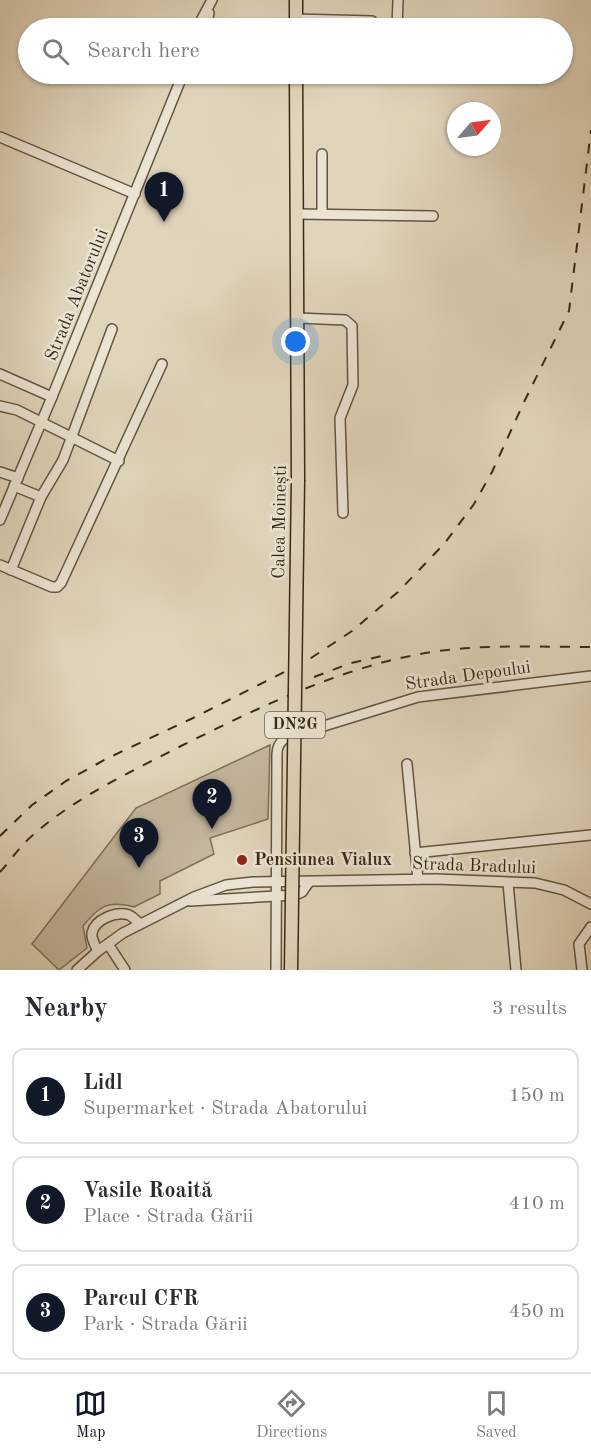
<!DOCTYPE html>
<html lang="en">
<head>
<meta charset="utf-8">
<style>
  :root { --surface:#fff; --page:#f7f7f7; --text:#2b2b33; --muted:#7c7c81; --line:#e1e1e2; --accent:#111827 }
  body { margin:0; font-family:"Old Standard TT",serif; background:var(--page); color:var(--text) }
  .compass { position:absolute; left:447px; top:102px; width:54px; height:54px; border-radius:50%; background:var(--surface); box-shadow:0 2px 4px #0004; rotate:62deg }
  .you { position:absolute; left:296px; top:342px; width:21px; height:21px; margin:-15px; border:4px solid #fff; border-radius:50%; background:#1a73e8; box-shadow:0 0 0 9px #1a73e833 }
  .badge { display:grid; place-items:center; width:39px; height:39px; border-radius:50%; background:var(--accent); color:#fff; font-size:20px; font-weight:700 }
  .pin { position:absolute; translate:-50% -50px; filter:drop-shadow(0 2px 3px #0008) }
  .pin::after { content:''; position:absolute; top:32px; width:21px; height:18px; background:inherit; clip-path:polygon(0 0,100% 0,50% 100%) }
  .list { margin:0; padding:0; list-style:none }
  h2 { display:flex; justify-content:space-between; align-items:center; height:78px; margin:0; padding:0 24px; font-size:26px }
  h2 small { font-size:20px; font-weight:400; color:var(--muted) }
  .list li { display:grid; grid-template-columns:39px 1fr auto; gap:18px; align-items:center; box-sizing:border-box; height:96px; margin:0 12px 12px; padding:0 12px; border:2px solid var(--line); border-radius:12px }
  .list b { display:block; font-size:22px; white-space:nowrap }
  .list p { margin:0; font-size:20px; white-space:nowrap; color:var(--muted) }
  .list em { font-size:20px; font-style:normal; color:var(--muted) }
  .icon { flex:none; width:33px; height:33px; fill:none; stroke:currentColor; stroke-width:2; stroke-linecap:round; stroke-linejoin:round }
  .map { position:relative; flex:none; width:591px; height:970px; overflow:hidden }
  .search { position:absolute; background:var(--surface); box-shadow:0 2px 4px #0004; left:18px; right:18px; top:18px; height:66px; display:flex; align-items:center; gap:15px; box-sizing:border-box; padding:0 21px; border-radius:33px; color:var(--muted); font-size:22px }
  .sheet { height:402px; background:var(--surface) }
  nav { display:flex; justify-content:space-around; align-items:center; box-sizing:border-box; height:84px; border-top:2px solid var(--line); background:var(--surface); font-size:16px; color:var(--muted) }
  nav a { display:grid; justify-items:center; gap:3px }
  nav .on { color:var(--accent) }
  .map>svg:first-child { display:block }
  .green { fill:#c4b89f; stroke:#7e715a; stroke-width:1.5 }
  .lines { fill:none; stroke-linecap:round; stroke-linejoin:round }
  .minor-casing { stroke:#63553f; stroke-width:12 }
  .major-casing { stroke:#392a16; stroke-width:15 }
  .minor { stroke:#ebe4d3; stroke-width:9 }
  .major { stroke:#e0d5bb; stroke-width:12 }
  .rail { stroke:#392a16; stroke-width:2; stroke-dasharray:10 10; stroke-linecap:butt }
  .major-bridge-casing { stroke:#392a16; stroke-width:15; stroke-linecap:butt }
  .major-bridge { stroke:#e0d5bb; stroke-width:12 }
  .poi-dot { fill:#8f2418; stroke:#ebe4d3; stroke-width:2 }
  .labels { text-anchor:middle; dominant-baseline:central; stroke-width:5; stroke-linejoin:round; paint-order:stroke }
  .shield { fill:#ebe4d3; stroke:#6e624f; stroke-width:1.5 }
  .shield-label { font-size:16px; font-weight:bold; fill:#392a16 }
  .street-label { font-size:18px; fill:#392a16; stroke:#ebe4d3 }
  .poi-label { font-size:18px; font-weight:bold; fill:#392a16; stroke:#ebe4d3; text-anchor:start }
</style>
</head>
<body>
<div class="map">
<svg width="591" height="970" viewBox="0 0 591 970">
  <rect width="100%" height="100%" fill="#e0d5bb"/>
  <filter id="stains"><feTurbulence type="fractalNoise" baseFrequency=".00333" numOctaves="4"/><feColorMatrix values="0 0 0 0 .2 0 0 0 0 .09 0 0 0 0 .02 0 0 0 .5 -.17"/></filter>
  <radialGradient id="worn" r=".72"><stop offset=".6" stop-color="#630" stop-opacity="0"/><stop offset="1" stop-color="#630" stop-opacity=".3"/></radialGradient>
  <path class="green" d="M270,745L268,819L210,838L214,854L160,881V894L134,907C108,900 99,906 83,926L87,948L59,970L32,944L136,808Z"/>
  <g class="lines">
    <defs>
      <g id="minor">
        <polyline points="296,19 372,21"/>
        <polyline points="197,28 212,0"/>
        <polyline points="206,28 209,13"/>
        <polyline points="397,28 398,0"/>
        <polyline points="0,137 135,194"/>
        <polyline points="322,154 322,214"/>
        <polyline points="297,214 433,216"/>
        <polyline points="298,318 345,320 352,326 353,385 340,418 343,513"/>
        <polyline points="0,374 52,397"/>
        <polyline points="0,406 17,410 119,461"/>
        <polyline points="0,472 18,478"/>
        <polyline points="14,486 41,497"/>
        <polyline points="0,520 52,397 183,74"/>
        <polyline points="0,565 52,587 57,587 61,583 162,364"/>
        <polyline points="11,570 41,497 63,460 112,329"/>
        <polyline points="407,764 418,879"/>
        <polyline points="415,853 591,835"/>
        <polyline points="508,883 516,970"/>
        <polyline points="190,901 295,895 302,892 309,882"/>
        <polyline points="108,944 125,970"/>
        <path d="M98,951C95,945 91,939 92,933C95,919 116,911 129,915C133,917 137,921 140,924"/>
        <polyline points="77,970 98,951 123,933 194,897 226,885 253,882 436,879 535,883 564,890 591,904"/>
        <path d="M276,970L277,754C277,747 279,743 285,738L418,697L591,676"/>
        <polyline points="582,970 579,944 591,927"/>
      </g>
      <g id="major">
        <polyline points="296,0 296,28"/>
        <polyline points="296,74 298,480"/>
      </g>
    </defs>
    <use href="#minor" class="minor-casing"/>
    <use href="#major" class="major-casing"/>
    <use href="#minor" class="minor"/>
    <use href="#major" class="major"/>
    <g class="rail">
      <polyline points="314,677 351,663 382,656"/>
      <polyline points="0,836 32,805 66,781 108,758 191,719 308,660 352,631 398,592 444,544 474,504 492,472 524,402 569,311 591,130"/>
      <path d="M0,872C11,860 21,845 33,835C76,797 127,774 177,748C258,708 342,666 432,652C484,644 538,647 591,647"/>
    </g>
    <defs>
      <polyline id="major-bridge" points="291,970 298,480"/>
    </defs>
    <use href="#major-bridge" class="major-bridge-casing"/>
    <use href="#major-bridge" class="major-bridge"/>
  </g>
  <circle class="poi-dot" cx="242" cy="860" r="6"/>
  <g class="labels">
    <rect class="shield" x="265" y="712" width="60" height="26" rx="4.5"/>
    <g class="shield-label">
      <text x="295" y="725">DN2G</text>
    </g>
    <g class="street-label">
      <text transform="translate(77 295) rotate(-68)">Strada Abatorului</text>
      <text transform="translate(280 522) rotate(-89)">Calea Moinești</text>
      <text transform="translate(468 676) rotate(-8)">Strada Depoului</text>
      <text transform="translate(474 866) rotate(2)">Strada Bradului</text>
    </g>
    <g class="poi-label">
      <text x="254" y="860">Pensiunea Vialux</text>
    </g>
  </g>
  <rect width="100%" height="100%" filter="url(#stains)"/>
  <rect width="100%" height="100%" fill="url(#worn)"/>
</svg>
<svg class="compass" viewBox="-18 -18 36 36"><path d="M0-13l5 13h-10z" fill="#e53935"/><path d="M0 13l5-13h-10z" fill="#7c7c81"/></svg>
<div class="you"></div>
<div class="pin badge" style="left:164px;top:222px">1</div>
<div class="pin badge" style="left:212px;top:829px">2</div>
<div class="pin badge" style="left:139px;top:868px">3</div>
<div class="search"><svg class="icon" aria-label="search" viewBox="0 0 24 24"><circle cx="10" cy="10" r="6"/><path d="M15 15l6 6"/></svg>Search here</div>
</div>
<section class="sheet">
<h2>Nearby<small>3 results</small></h2>
<ul class="list">
<li><span class="badge">1</span><div><b>Lidl</b><p>Supermarket · Strada Abatorului</p></div><em>150 m</em></li>
<li><span class="badge">2</span><div><b>Vasile Roaită</b><p>Place · Strada Gării</p></div><em>410 m</em></li>
<li><span class="badge">3</span><div><b>Parcul CFR</b><p>Park · Strada Gării</p></div><em>450 m</em></li>
</ul>
</section>
<nav>
<a class="on"><svg class="icon" aria-label="map" viewBox="0 0 24 24"><path d="M3 6l6-2 6 2 6-2v14l-6 2-6-2-6 2zM9 4v14M15 6v14"/></svg>Map</a>
<a><svg class="icon" aria-label="directions" viewBox="0 0 24 24"><path d="M12 3l9 9-9 9-9-9zM9 14v-3h6M13 9l2 2-2 2"/></svg>Directions</a>
<a><svg class="icon" aria-label="saved" viewBox="0 0 24 24"><path d="M7 4h10v16l-5-4-5 4z"/></svg>Saved</a>
</nav>
</body>
</html>
